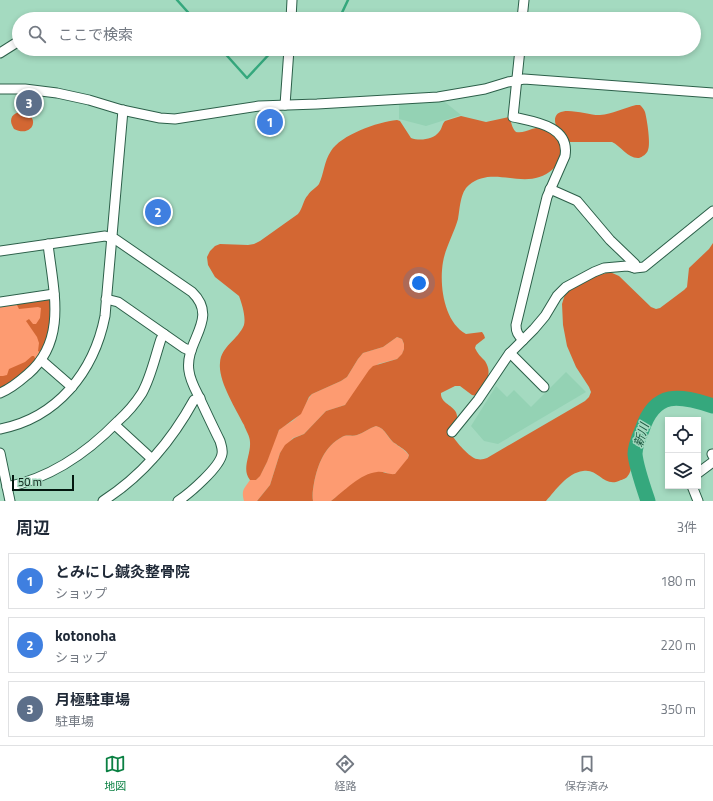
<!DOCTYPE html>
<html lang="ja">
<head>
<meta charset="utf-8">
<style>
  :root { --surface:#fff; --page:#f2f2f3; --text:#1f2937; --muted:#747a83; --line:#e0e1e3; --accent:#0b8043 }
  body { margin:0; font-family:"Titillium Web","Noto Sans JP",sans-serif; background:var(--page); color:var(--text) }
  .controls { position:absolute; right:12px; bottom:12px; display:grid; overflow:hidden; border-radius:0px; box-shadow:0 2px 6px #0003 }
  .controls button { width:36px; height:36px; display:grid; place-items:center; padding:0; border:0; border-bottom:1px solid var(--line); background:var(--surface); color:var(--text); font:20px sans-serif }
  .scale { position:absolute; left:12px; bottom:10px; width:62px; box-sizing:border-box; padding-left:4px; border:2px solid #03170f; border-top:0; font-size:11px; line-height:14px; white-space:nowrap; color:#03170f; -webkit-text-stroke:3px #a4dac0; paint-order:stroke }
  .you { position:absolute; left:419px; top:283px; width:14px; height:14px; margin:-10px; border:3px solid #fff; border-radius:50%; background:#1a73e8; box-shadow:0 0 0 6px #1a73e833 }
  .badge { display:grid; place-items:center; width:26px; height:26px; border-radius:50%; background:var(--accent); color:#fff; font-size:13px; font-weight:700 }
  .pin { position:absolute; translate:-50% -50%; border:2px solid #fff; box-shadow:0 1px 4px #0006 }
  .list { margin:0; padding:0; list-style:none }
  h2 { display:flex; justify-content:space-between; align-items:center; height:52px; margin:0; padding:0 16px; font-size:17px }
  h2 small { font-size:13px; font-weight:400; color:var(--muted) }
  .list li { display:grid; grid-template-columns:26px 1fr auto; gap:12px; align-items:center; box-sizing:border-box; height:56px; margin:0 8px 8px; padding:0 8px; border:1px solid var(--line); border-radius:0px }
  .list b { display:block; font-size:15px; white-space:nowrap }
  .list p { margin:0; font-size:13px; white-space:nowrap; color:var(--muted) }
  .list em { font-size:13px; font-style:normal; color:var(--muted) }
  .icon { flex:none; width:22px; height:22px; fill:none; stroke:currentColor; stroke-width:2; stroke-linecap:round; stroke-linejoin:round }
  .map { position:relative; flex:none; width:713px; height:501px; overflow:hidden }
  .search { position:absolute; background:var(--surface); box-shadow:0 2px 6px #0003; left:12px; right:12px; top:12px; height:44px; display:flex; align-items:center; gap:10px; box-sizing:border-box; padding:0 14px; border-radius:22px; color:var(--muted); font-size:15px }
  .sheet { height:244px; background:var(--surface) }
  nav { display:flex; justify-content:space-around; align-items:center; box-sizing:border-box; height:56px; border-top:1px solid var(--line); background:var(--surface); font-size:11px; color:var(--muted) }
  nav a { display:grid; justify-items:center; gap:2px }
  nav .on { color:var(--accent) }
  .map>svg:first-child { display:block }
  .built { fill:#94d2b4 }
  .green { fill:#fd9b71 }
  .forest { fill:#d36733 }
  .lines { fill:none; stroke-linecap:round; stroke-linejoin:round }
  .stream { stroke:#35a87d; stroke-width:2.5 }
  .river { stroke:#35a87d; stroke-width:15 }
  .minor-casing { stroke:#2c5f49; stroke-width:11 }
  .minor { stroke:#fff; stroke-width:9 }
  .labels { text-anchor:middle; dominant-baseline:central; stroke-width:3; stroke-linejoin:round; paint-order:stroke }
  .water-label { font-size:12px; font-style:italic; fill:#1e5942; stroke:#a4dac0 }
</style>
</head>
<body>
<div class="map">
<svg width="713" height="501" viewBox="0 0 713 501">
  <rect width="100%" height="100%" fill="#a4dac0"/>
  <g class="built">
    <polygon points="441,99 461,115 426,126 399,119 399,102"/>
    <polygon points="566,372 586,392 498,444 484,441 471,426 496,386 507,397 514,390 531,407"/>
  </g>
  <g class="green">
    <polygon points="47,298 51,331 36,362 0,389 0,305"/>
    <path d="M397,337L402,339L404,344V349L402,355L397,359L378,364L345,405L326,411L304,434L293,438L280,453L270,485L257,501H244C241,490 244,489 250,480H256C269,466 269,448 278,432C282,425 292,423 297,417C304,409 306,401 312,394L341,381L347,377L358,359L363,353L383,347Z"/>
    <path d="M376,426C385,428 387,437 393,442C399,447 404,449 409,455C407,462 399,474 392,475L384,472L370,474L361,478L331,501H313C312,495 313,489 314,483C318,464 324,447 342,437C347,434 352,437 357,435C364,433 369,428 376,426Z"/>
  </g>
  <g class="forest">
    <path d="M636,105H640C642,107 644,109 645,112C647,119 651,145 648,150C647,154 642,157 639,158C628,159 621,146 612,142H570C564,137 554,128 555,119C557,103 589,116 600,115C612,114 624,108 636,105Z"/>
    <path d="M19,112C43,114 33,139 14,129C9,121 10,115 19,112Z"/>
    <path d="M461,116L486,122L509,117C512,122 511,127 516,132C522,133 526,131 532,129C548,124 553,134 563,145C562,149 562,156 560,160C559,163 555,167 553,169C527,193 494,164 469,185C460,192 460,209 458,219C454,233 445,249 443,262C439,285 444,322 466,334L482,332L484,335L485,338L476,345L475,348C477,353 481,357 485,361C494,375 484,384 477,396L472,395L460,386H455L441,393C440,404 457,406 457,416C458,422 454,430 452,435C456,442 470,458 477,459C481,460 484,459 487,458L585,401L589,397L591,392L589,387L576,367L567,346L563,325L562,304L565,294L574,287L596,276L610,272L619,276L651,307L656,309L660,308L684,290L687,287L689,268L709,249L713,243V400C678,389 651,387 637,428C635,434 632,441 631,448C629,458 635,468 627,477C626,478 622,480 621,480C604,489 599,468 583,471C567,473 556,490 546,501H331C343,492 361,473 377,472C383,471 389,475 395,474L408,458L409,455C405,449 401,448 396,444C388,440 386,428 376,426C369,428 364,433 357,435C352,437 347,434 342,437C324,447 318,464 314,483C313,489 312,495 313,501H257L270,485L280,453L285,445L294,438L304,434L326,411L345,405L369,370L373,366L397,359L402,354L404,349V344L402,339L397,337L383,347L363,353L358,359L347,377L341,381L312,394L309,397L301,414L279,430L267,462L260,476L256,480H250C241,469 251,455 250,442C250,436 246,431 244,425C236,409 218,381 220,363C221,346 238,340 244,325C246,317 242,304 239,296L215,277L208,265L207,257L210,251L215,246L220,244L248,245L254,244L260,241L298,214C303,208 303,200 308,195C311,190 316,188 319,184C324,174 324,161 331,151C341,135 377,122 397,120L400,121L411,138C419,141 433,140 439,132C442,129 442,124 445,121Z"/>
    <polygon points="47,298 52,302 51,331 42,352 40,352 38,351 39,343 37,337 26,321 29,319 33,324 36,324 40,318 41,308 38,307 19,309 17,305 18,303"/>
    <polygon points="32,356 34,356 36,360 20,377 0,389 0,376 3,376 7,375 9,369 25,362"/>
  </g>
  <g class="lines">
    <g class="stream">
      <polyline points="177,0 194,19"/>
      <polyline points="339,19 348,0"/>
      <polyline points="221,49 247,78 274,49"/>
    </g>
    <path class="river" d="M648,501C644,489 636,466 635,454C635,446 639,437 642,430C655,390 679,395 713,406"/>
    <defs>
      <g id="minor">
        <polyline points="291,19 292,0"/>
        <polyline points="522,19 524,0"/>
        <path d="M520,49L513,117C535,122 570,126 565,156L547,197L516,325C516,332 518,335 523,340"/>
        <polyline points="0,53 19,41"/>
        <polyline points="0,89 25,89 57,93 89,100 122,110 160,118 175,119 259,106 317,104 438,97 485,89 508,82 524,79 713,93"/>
        <polyline points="285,105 289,49"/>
        <polyline points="550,189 577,201 610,240 635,264 634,268"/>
        <path d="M0,251L105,236L115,239L192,292C220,319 184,341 189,371C190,380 195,389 199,397C206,412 213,427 220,441C221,445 223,449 222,454C220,467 190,493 178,501"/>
        <polyline points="106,299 118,302 184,348 191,351"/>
        <polyline points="0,302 54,294"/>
        <polyline points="510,353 544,387"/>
        <polyline points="41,360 72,387"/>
        <path d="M0,393C11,389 20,381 28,374C68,340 53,289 48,244"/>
        <polyline points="115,425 152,459"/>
        <path d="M0,429C57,418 94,372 105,316L123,110"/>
        <polyline points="452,432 478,400 509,354 534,329 545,316 557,296 566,287 594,272 604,268 627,266 635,268 644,267 713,211"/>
        <polyline points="0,453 10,501"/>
        <polyline points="712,454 713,456"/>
        <polyline points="698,473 713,462"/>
        <polyline points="692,486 698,501"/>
        <path d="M7,487C51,478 87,453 118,421C127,413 135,404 142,393C151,377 155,357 161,339L164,334"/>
        <path d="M103,501C142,476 172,440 194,400L200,398"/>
      </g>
    </defs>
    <use href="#minor" class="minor-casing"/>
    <use href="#minor" class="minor"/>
  </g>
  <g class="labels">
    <g class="water-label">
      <text transform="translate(641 435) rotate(-73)">新川</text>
    </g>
  </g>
</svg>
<div class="controls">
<button><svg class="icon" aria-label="locate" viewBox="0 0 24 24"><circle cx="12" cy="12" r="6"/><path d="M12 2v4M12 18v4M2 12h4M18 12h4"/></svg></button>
<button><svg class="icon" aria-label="layers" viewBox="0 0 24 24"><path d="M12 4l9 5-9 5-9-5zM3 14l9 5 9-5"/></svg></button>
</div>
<div class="scale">50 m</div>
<div class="you"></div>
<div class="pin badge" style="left:270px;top:122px;background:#3f7fe0">1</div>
<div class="pin badge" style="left:158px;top:212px;background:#3f7fe0">2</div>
<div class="pin badge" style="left:29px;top:103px;background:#5c6f8a">3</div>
<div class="search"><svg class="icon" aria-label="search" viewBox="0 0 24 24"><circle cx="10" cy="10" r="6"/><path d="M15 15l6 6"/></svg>ここで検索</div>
</div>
<section class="sheet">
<h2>周辺<small>3件</small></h2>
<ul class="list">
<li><span class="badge" style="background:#3f7fe0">1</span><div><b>とみにし鍼灸整骨院</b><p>ショップ</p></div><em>180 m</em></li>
<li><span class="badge" style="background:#3f7fe0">2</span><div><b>kotonoha</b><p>ショップ</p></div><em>220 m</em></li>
<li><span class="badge" style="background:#5c6f8a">3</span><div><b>月極駐車場</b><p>駐車場</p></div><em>350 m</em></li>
</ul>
</section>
<nav>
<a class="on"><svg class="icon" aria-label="map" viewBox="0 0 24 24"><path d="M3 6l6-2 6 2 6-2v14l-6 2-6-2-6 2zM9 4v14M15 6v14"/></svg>地図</a>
<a><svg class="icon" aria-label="directions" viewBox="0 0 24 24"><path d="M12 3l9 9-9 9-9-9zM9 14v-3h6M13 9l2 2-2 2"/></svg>経路</a>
<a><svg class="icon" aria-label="saved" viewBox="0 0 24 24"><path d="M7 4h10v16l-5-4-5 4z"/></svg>保存済み</a>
</nav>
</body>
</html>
